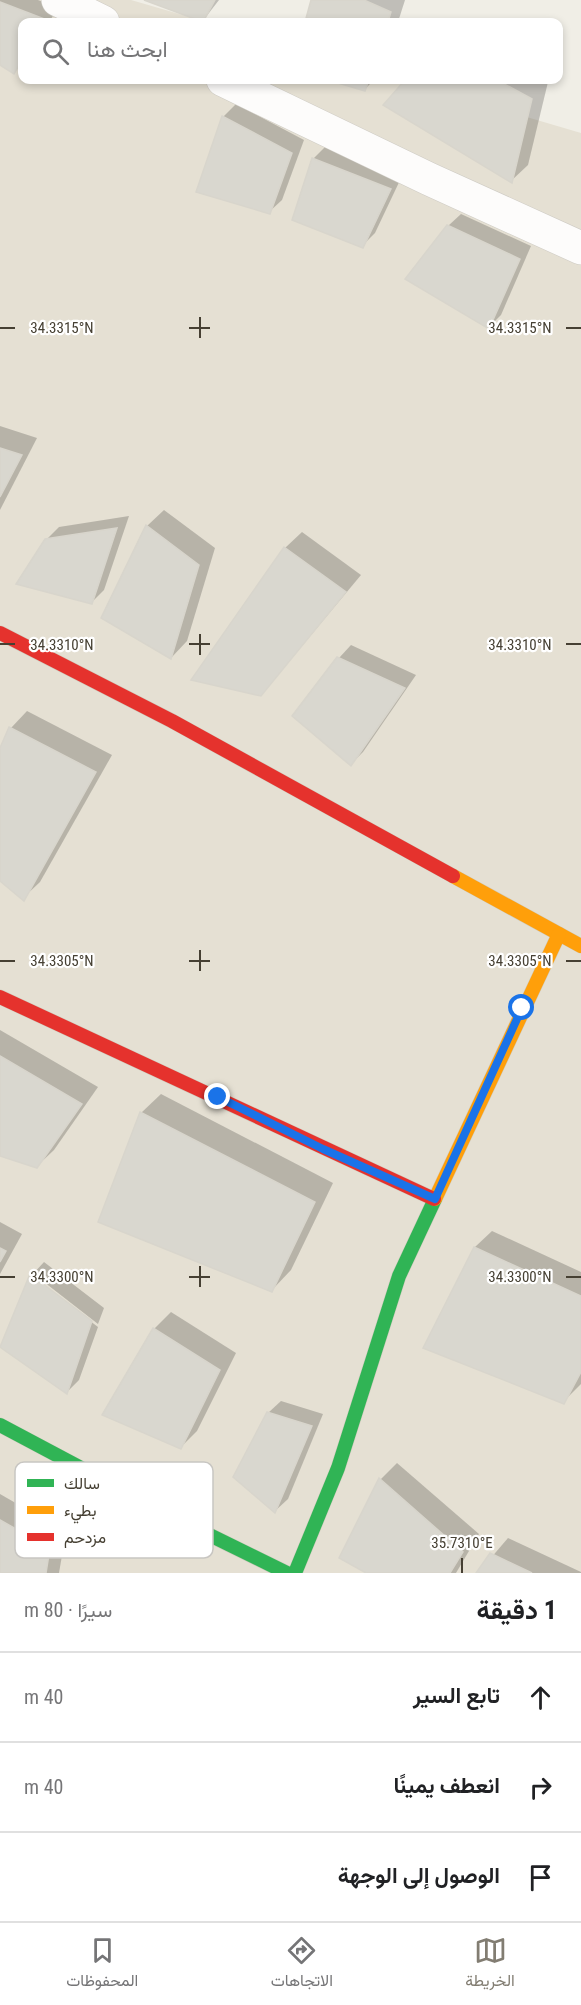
<!DOCTYPE html>
<html lang="ar">
<head>
<meta charset="utf-8">
<style>
  :root { --surface:#fff; --page:#f6f6f6; --text:#202124; --muted:#757577; --line:#e0e0e0; --accent:#827d72 }
  body { margin:0; font-family:"Roboto Condensed",Vazirmatn,sans-serif; background:var(--page); color:var(--text); direction:rtl }
  .stop { position:absolute; width:18px; height:18px; margin:-14px; border:4px solid #1a73e8; border-radius:50%; background:#fff }
  .stop.end { background:#1a73e8; border-color:#fff; box-shadow:0 2px 6px #0008 }
  .list { margin:0; padding:0; list-style:none }
  h2 { display:flex; justify-content:space-between; align-items:center; height:78px; margin:0; padding:0 24px; font-size:26px }
  h2 small { font-size:20px; font-weight:400; color:var(--muted) }
  .list li { display:grid; grid-template-columns:39px 1fr auto; gap:18px; align-items:center; box-sizing:border-box; height:90px; padding:0 24px; border-top:2px solid var(--line) }
  .list b { display:block; font-size:22px; white-space:nowrap }
  .list em { font-size:20px; font-style:normal; color:var(--muted) }
  .icon { flex:none; width:33px; height:33px; fill:none; stroke:currentColor; stroke-width:2; stroke-linecap:round; stroke-linejoin:round }
  .map { position:relative; flex:none; width:581px; height:1573px; overflow:hidden; direction:ltr }
  .search { position:absolute; background:var(--surface); box-shadow:0 3px 9px #0003; left:18px; right:18px; top:18px; height:66px; display:flex; align-items:center; gap:15px; box-sizing:border-box; padding:0 21px; border-radius:12px; color:var(--muted); font-size:22px }
  .sheet { height:348px; background:var(--surface) }
  nav { display:flex; justify-content:space-around; align-items:center; box-sizing:border-box; height:84px; border-top:2px solid var(--line); background:var(--surface); font-size:16px; color:var(--muted) }
  nav a { display:grid; justify-items:center; gap:3px }
  nav .on { color:var(--accent) }
  .map>svg:first-child { display:block }
  .residential { fill:#e5e0d3 }
  .shadow { fill:#0003 }
  .building { fill:#d9d7cf; stroke:#d8d5cc; stroke-width:1.5 }
  .lines { fill:none; stroke-linecap:round; stroke-linejoin:round }
  .street-casing { stroke:#cecbc4; stroke-width:34 }
  .fast-casing { stroke:#cfcbbd; stroke-width:15 }
  .slow-casing { stroke:#cfcbbd; stroke-width:15 }
  .jam-casing { stroke:#cfcbbd; stroke-width:15 }
  .street { stroke:#fdfcfb; stroke-width:33 }
  .fast { stroke:#30b455; stroke-width:14 }
  .slow { stroke:#ff9f0a; stroke-width:14 }
  .jam { stroke:#e5322d; stroke-width:14 }
  .route { stroke:#1a73e8; stroke-width:8 }
  .ticks { fill:none; stroke:#464033; stroke-width:2 }
  .key { fill:#fff; stroke:#c8c6c2; stroke-width:1.5 }
  .key-label { font-size:16px; fill:#464033 }
  .ticks-label { font-size:15px; text-anchor:middle; fill:#464033; stroke:#fff; stroke-width:4.5; stroke-linejoin:round; paint-order:stroke }
</style>
</head>
<body>
<div class="map">
<svg width="581" height="1573" viewBox="0 0 581 1573">
  <rect width="100%" height="100%" fill="#f0eee6"/>
  <polygon class="residential" points="0,0 131,0 207,22 22,22 22,80 400,80 581,133 581,1573 0,1573"/>
  <g class="shadow">
    <polygon points="0,0 38,0 58,8 49,22 22,22 22,63 13,72 0,63"/>
    <polygon points="148,0 219,0 202,22"/>
    <polygon points="313,0 405,0 398,22 307,22"/>
    <polygon points="334,80 374,80 365,89"/>
    <polygon points="407,80 543,80 548,82 528,165 511,181 385,104"/>
    <polygon points="236,104 304,140 282,200 269,212 223,117"/>
    <polygon points="325,147 402,176 375,233 362,246 313,159"/>
    <polygon points="461,214 531,246 501,315 489,327 448,226"/>
    <polygon points="0,426 37,438 0,510"/>
    <polygon points="164,510 215,548 187,641 171,658 147,526"/>
    <polygon points="129,516 104,590 92,602 46,540 59,527"/>
    <polygon points="302,532 361,575 261,695 285,548"/>
    <polygon points="351,645 416,675 363,752 351,764 339,658"/>
    <polygon points="27,711 112,755 40,882 23,898 0,879 0,751 11,728"/>
    <polygon points="0,1030 98,1087 54,1150 37,1166 0,1154"/>
    <polygon points="161,1094 333,1183 291,1270 272,1290 141,1113"/>
    <polygon points="0,1222 22,1234 0,1274"/>
    <polygon points="492,1231 581,1272 581,1384 563,1402 425,1347 475,1247"/>
    <polygon points="44,1262 104,1308 98,1324 35,1275 35,1279 98,1327 79,1380 67,1392 1,1346 32,1275"/>
    <polygon points="171,1312 236,1353 197,1431 181,1447 154,1329"/>
    <polygon points="281,1401 323,1414 288,1499 275,1511 268,1413"/>
    <polygon points="397,1463 479,1534 456,1573 369,1573 341,1557 381,1479"/>
    <polygon points="0,1494 66,1532 59,1573 0,1573"/>
    <polygon points="508,1538 581,1572 581,1573 478,1573"/>
  </g>
  <g class="building">
    <polygon points="144,0 215,0 203,22"/>
    <polygon points="311,0 364,0 391,12 388,22 305,22"/>
    <polygon points="0,2 47,20 22,22 22,60 14,74 0,65"/>
    <polygon points="328,80 369,80 365,91"/>
    <polygon points="405,80 497,80 532,99 512,183 383,105"/>
    <polygon points="222,116 292,153 270,214 196,192"/>
    <polygon points="312,158 391,189 363,248 292,220"/>
    <polygon points="447,225 520,259 489,329 405,279"/>
    <polygon points="0,448 22,455 0,497"/>
    <polygon points="146,525 199,565 171,659 101,618"/>
    <polygon points="117,528 92,604 16,584 45,539"/>
    <polygon points="284,547 346,592 261,696 191,680"/>
    <polygon points="337,657 405,688 351,766 292,716"/>
    <polygon points="9,727 96,772 24,901 0,881 0,748"/>
    <polygon points="0,1056 82,1104 37,1168 0,1156"/>
    <polygon points="140,1112 315,1202 272,1292 98,1222"/>
    <polygon points="474,1247 581,1296 581,1372 564,1404 423,1348"/>
    <polygon points="0,1248 6,1251 0,1262"/>
    <polygon points="30,1274 92,1321 67,1394 0,1347"/>
    <polygon points="153,1328 220,1370 181,1449 102,1415"/>
    <polygon points="267,1412 312,1426 275,1513 233,1477"/>
    <polygon points="379,1478 463,1552 450,1573 366,1573 339,1558"/>
    <polygon points="0,1520 50,1548 46,1573 0,1573"/>
    <polygon points="490,1553 532,1573 476,1573"/>
  </g>
  <g class="lines">
    <defs>
      <g id="street">
        <polyline points="58,0 103,22"/>
        <polyline points="223,80 429,179 581,248"/>
      </g>
      <g id="fast">
        <polyline points="0,1425 177,1519 287,1573"/>
        <polyline points="295,1573 338,1468 399,1276 435,1199"/>
      </g>
      <g id="slow">
        <polyline points="453,876 581,946"/>
        <polyline points="435,1199 559,934"/>
      </g>
      <g id="jam">
        <polyline points="0,633 172,721 453,876"/>
        <polyline points="0,997 434,1199"/>
      </g>
    </defs>
    <use href="#street" class="street-casing"/>
    <use href="#fast" class="fast-casing"/>
    <use href="#slow" class="slow-casing"/>
    <use href="#jam" class="jam-casing"/>
    <use href="#street" class="street"/>
    <use href="#fast" class="fast"/>
    <use href="#slow" class="slow"/>
    <use href="#jam" class="jam"/>
  </g>
  <g class="lines">
    <polyline class="route" points="218,1097 323,1149 435,1199 522,1008"/>
  </g>
  <path class="ticks" d="M200,317V338M0,328H15M189,328H210M566,328H581M200,634V655M0,644H15M189,644H210M566,644H581M200,950V971M0,961H15M189,961H210M566,961H581M200,1266V1287M0,1277H15M189,1277H210M566,1277H581M462,1558V1573"/>
  <rect x="15" y="1462" width="198" height="96" rx="9" class="key"/>
  <rect x="27" y="1479" width="27" height="8" fill="#30b455"/>
  <rect x="27" y="1506" width="27" height="8" fill="#ff9f0a"/>
  <rect x="27" y="1533" width="27" height="8" fill="#e5322d"/>
  <g class="key-label">
    <text x="64" y="1489">سالك</text>
    <text x="64" y="1516">بطيء</text>
    <text x="64" y="1543">مزدحم</text>
  </g>
  <g class="ticks-label">
    <text x="62" y="333">34.3315°N</text>
    <text x="520" y="333">34.3315°N</text>
    <text x="62" y="650">34.3310°N</text>
    <text x="520" y="650">34.3310°N</text>
    <text x="62" y="966">34.3305°N</text>
    <text x="520" y="966">34.3305°N</text>
    <text x="62" y="1282">34.3300°N</text>
    <text x="520" y="1282">34.3300°N</text>
    <text x="462" y="1548">35.7310°E</text>
  </g>
</svg>
<div class="stop" style="left:522px;top:1008px"></div>
<div class="stop end" style="left:218px;top:1097px"></div>
<div class="search"><svg class="icon" aria-label="search" viewBox="0 0 24 24"><circle cx="10" cy="10" r="6"/><path d="M15 15l6 6"/></svg>ابحث هنا</div>
</div>
<section class="sheet">
<h2>1 دقيقة<small>سيرًا · 80 m</small></h2>
<ul class="list">
<li><svg class="icon" aria-label="ahead" viewBox="0 0 24 24"><path d="M12 20V5M6 11l6-6 6 6"/></svg><div><b>تابع السير</b></div><em>40 m</em></li>
<li><svg class="icon" aria-label="right" viewBox="0 0 24 24"><path d="M7 20v-9h11M14 6l5 5-5 5"/></svg><div><b>انعطف يمينًا</b></div><em>40 m</em></li>
<li><svg class="icon" aria-label="arrive" viewBox="0 0 24 24"><path d="M6 21V4h12l-3 4 3 4H6"/></svg><div><b>الوصول إلى الوجهة</b></div></li>
</ul>
</section>
<nav>
<a class="on"><svg class="icon" aria-label="map" viewBox="0 0 24 24"><path d="M3 6l6-2 6 2 6-2v14l-6 2-6-2-6 2zM9 4v14M15 6v14"/></svg>الخريطة</a>
<a><svg class="icon" aria-label="directions" viewBox="0 0 24 24"><path d="M12 3l9 9-9 9-9-9zM9 14v-3h6M13 9l2 2-2 2"/></svg>الاتجاهات</a>
<a><svg class="icon" aria-label="saved" viewBox="0 0 24 24"><path d="M7 4h10v16l-5-4-5 4z"/></svg>المحفوظات</a>
</nav>
</body>
</html>
